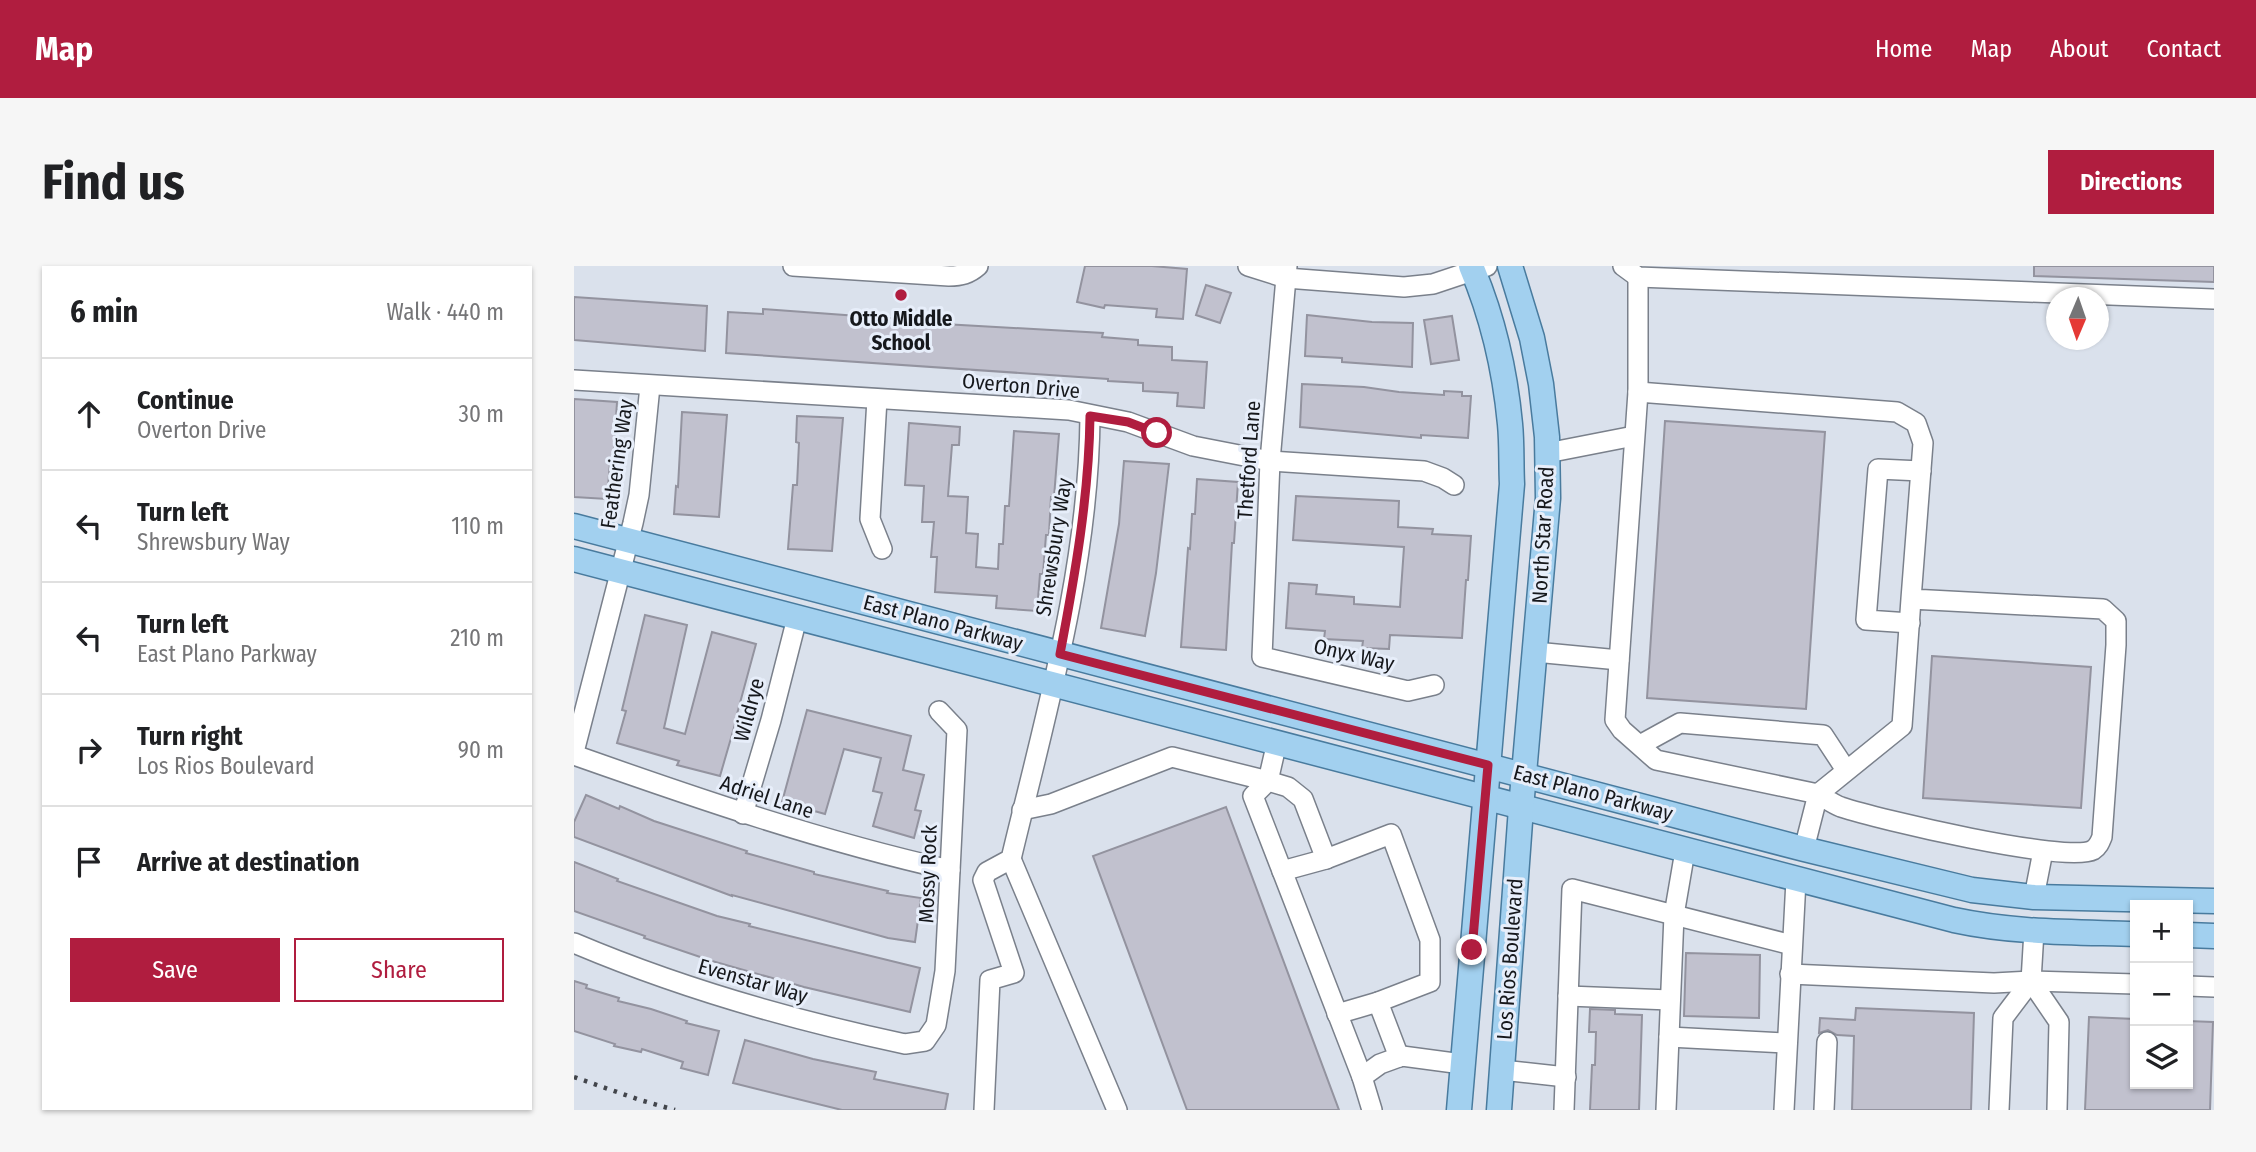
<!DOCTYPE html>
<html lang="en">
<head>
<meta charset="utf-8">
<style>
  :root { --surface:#fff; --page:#f6f6f6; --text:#202124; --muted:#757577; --line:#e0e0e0; --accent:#b01d3f }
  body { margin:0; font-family:"Fira Sans Condensed",sans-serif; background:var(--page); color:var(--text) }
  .controls { position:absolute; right:21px; bottom:21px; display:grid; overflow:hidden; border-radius:0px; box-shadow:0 2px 5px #0004 }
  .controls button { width:63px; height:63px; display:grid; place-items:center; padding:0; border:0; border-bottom:2px solid var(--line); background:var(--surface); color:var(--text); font:35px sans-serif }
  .compass { position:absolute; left:1472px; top:21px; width:63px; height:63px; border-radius:50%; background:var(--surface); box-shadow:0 2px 5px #0004; rotate:182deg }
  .stop { position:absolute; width:21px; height:21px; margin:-16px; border:5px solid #b01d3f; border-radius:50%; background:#fff }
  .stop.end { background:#b01d3f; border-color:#fff; box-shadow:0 2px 7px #0008 }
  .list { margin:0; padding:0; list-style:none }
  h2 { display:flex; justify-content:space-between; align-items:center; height:91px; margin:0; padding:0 28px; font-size:30px }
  h2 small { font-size:23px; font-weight:400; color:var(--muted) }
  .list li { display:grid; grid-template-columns:46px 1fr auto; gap:21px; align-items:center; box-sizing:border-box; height:112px; padding:0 28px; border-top:2px solid var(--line) }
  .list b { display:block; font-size:26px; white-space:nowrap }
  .list p { margin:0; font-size:23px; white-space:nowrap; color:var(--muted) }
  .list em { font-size:23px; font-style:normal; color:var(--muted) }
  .actions { display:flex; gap:14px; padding:21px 28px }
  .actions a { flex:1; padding:16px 0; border:2px solid var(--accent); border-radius:0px; text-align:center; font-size:24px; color:var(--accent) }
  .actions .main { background:var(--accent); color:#fff }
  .icon { flex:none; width:38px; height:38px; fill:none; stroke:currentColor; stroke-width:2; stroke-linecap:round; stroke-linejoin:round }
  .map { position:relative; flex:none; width:1640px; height:844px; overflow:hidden; border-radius:0px }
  header { display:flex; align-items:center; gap:42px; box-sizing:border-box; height:98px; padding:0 35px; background:var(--accent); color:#fff }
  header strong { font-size:33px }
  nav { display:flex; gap:38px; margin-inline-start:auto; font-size:24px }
  .intro { display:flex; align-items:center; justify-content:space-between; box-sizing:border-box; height:168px; padding:0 42px }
  h1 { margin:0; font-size:49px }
  .button { padding:18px 32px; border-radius:0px; background:var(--accent); color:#fff; font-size:24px; font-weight:700 }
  main { display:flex; gap:42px; padding:0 42px }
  aside { flex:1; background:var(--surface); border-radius:0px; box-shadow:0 2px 5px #0004 }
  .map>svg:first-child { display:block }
  .building { fill:#c1c1ce; stroke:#93939f; stroke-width:2 }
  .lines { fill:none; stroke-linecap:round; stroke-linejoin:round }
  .minor-casing { stroke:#7a808b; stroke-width:22 }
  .major-casing { stroke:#497b9e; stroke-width:27 }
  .minor { stroke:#fff; stroke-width:19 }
  .major { stroke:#a2d0ef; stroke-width:24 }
  .rail { stroke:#42454b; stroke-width:4.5; stroke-dasharray:3.5 7; stroke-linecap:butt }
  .route { stroke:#b01d3f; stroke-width:9 }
  .poi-dot { fill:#b01d3f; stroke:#e7eefa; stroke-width:2.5 }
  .labels { text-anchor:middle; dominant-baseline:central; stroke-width:6; stroke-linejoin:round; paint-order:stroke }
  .poi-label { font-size:21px; font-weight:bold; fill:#16181c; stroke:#e7eefa }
  .street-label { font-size:21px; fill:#16181c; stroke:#e7eefa }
</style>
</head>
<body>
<header>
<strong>Map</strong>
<nav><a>Home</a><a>Map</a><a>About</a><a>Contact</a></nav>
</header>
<div class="intro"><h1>Find us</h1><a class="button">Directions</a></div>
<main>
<aside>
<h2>6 min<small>Walk · 440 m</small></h2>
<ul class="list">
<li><svg class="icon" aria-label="ahead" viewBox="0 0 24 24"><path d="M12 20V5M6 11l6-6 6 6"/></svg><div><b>Continue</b><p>Overton Drive</p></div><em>30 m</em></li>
<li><svg class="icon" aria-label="left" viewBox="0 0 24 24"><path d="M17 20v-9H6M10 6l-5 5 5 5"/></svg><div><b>Turn left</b><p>Shrewsbury Way</p></div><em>110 m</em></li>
<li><svg class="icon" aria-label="left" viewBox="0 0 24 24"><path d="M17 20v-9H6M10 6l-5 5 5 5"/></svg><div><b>Turn left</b><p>East Plano Parkway</p></div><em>210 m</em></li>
<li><svg class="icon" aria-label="right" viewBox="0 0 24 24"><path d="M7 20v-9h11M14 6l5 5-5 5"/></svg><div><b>Turn right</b><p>Los Rios Boulevard</p></div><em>90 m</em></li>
<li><svg class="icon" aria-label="arrive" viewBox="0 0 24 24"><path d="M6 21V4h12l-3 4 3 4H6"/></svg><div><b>Arrive at destination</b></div></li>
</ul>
<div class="actions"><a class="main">Save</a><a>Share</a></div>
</aside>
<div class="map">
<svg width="1640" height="844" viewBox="0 0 1640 844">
  <rect width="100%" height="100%" fill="#dae1ec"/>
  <g class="building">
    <polygon points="511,0 578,0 613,3 609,53 582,51 583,43 531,39 530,42 503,36"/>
    <polygon points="1460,0 1640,0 1640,16 1460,10"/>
    <polygon points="632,19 657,27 646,57 622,49"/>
    <polygon points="0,31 133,40 131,85 0,74"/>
    <polygon points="189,43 352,55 352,57 529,67 528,71 564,74 564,79 598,81 598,94 633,96 630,142 603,140 604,127 569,125 569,117 534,115 534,113 152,87 154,46 189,48"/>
    <polygon points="733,49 798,56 839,57 838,101 768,96 768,92 731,90"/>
    <polygon points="878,50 885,94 857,98 850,54"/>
    <polygon points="728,118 790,121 825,126 870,129 870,125 888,126 888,130 897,130 894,172 847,169 847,172 726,161"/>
    <polygon points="0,133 43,136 39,198 36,197 33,233 0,231"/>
    <polygon points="108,146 153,149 145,251 100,248 102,220 104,221"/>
    <polygon points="223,150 269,152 258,285 214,283 219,219 223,219 225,177 222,176"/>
    <polygon points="1091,155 1251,166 1232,443 1073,432"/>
    <polygon points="335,157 386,161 385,179 378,179 374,230 394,231 392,267 404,268 402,301 424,303 425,278 429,278 431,240 435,240 440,165 485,168 480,231 477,231 475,269 472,269 469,308 466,308 463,345 422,342 423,330 361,326 363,291 357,291 360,256 348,256 350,220 331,219"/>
    <polygon points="550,195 595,198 582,307 571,370 527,362 545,258"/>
    <polygon points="623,213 664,216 660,277 658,277 652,384 607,381 614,282 616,283 618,248 621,248"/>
    <polygon points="722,230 825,235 824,261 859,263 858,268 897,270 894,314 892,314 888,372 816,369 815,383 788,382 789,375 750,373 751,365 712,362 715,317 743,319 742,328 780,331 780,338 826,341 827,324 830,281 719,274"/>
    <polygon points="71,349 113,359 90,462 111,468 138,366 182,378 163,448 164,448 146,510 103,499 105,495 43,477 52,445 48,444"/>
    <polygon points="1358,390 1517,401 1507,542 1349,532"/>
    <polygon points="233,444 337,470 329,504 350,509 341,544 347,545 340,572 299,560 308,527 299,525 307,492 270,483 251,548 208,536"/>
    <polygon points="12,529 45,543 46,540 80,555 173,585 172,587 240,606 240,608 314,625 313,627 347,632 341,676 314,672 158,629 158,630 0,571 0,556"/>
    <polygon points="652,541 765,844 613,844 519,590"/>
    <polygon points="0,596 44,613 43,615 143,650 176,658 175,660 346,702 336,746 230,721 138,695 70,672 71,670 0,645"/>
    <polygon points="1112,687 1186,689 1185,752 1110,750"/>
    <polygon points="0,715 13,719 12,722 45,732 44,735 77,743 113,755 112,757 145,765 134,809 107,802 109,796 68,783 67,786 40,780 41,778 0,765"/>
    <polygon points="1282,742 1400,747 1397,844 1278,844 1280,770 1263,769 1254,764 1245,767 1246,752 1281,754"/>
    <polygon points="1016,743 1041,744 1041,748 1068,749 1065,844 1016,844 1018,799 1021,799 1022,766 1015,766"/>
    <polygon points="1515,751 1561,753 1561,818 1614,818 1614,755 1639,756 1636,844 1511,844"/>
    <polygon points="171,774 239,793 302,806 300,813 374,828 371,844 268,844 159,817"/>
  </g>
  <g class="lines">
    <defs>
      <g id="minor">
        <path d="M219,0L375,10C387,10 395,8 404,0"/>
        <polyline points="674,0 712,12 830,21 859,18 913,0"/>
        <polyline points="713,0 696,195 688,391 834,425 860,419"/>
        <polyline points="1049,0 1064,11 1640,33"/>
        <polyline points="1064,11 1064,126"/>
        <polyline points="0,114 495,144 554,156 619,180 696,195 850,205 869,212 880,219"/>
        <polyline points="303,133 296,253 308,283"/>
        <polyline points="973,187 1060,170"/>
        <polyline points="1336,357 1292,354 1304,203 1347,205"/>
        <polyline points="961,386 1045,394"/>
        <polyline points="1066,479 1106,457 1249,469 1272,504"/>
        <polyline points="0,486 59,257 65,229 76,120"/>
        <path d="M0,489C125,533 247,575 376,604"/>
        <polyline points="448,544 477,538 598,491 694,515 703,476"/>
        <polyline points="169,548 197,454 223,352"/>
        <path d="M1230,583L1244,528L1328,460L1337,333L1349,177L1342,157L1323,146L1064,126L1041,454L1048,464L1082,494L1244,528C1251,532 1259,538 1267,541C1303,553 1493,598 1519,584C1524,581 1526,576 1528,571L1542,379V355L1529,343L1337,333"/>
        <polyline points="437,593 543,844"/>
        <polyline points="708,605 752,593"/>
        <polyline points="1460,631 1469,585"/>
        <path d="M0,677C106,722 218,754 331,778L351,775L362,759L371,705L383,464L365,445"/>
        <polyline points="1216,708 1420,717 1457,715 1561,718"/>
        <polyline points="1457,715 1485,756 1483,844"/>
        <polyline points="1614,720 1640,721"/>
        <polyline points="994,730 1096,734"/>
        <polyline points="763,748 804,736"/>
        <polyline points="1095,771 1213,777"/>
        <polyline points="928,804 992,811"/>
        <polyline points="788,811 679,530 694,515 714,521 729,533 752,593 817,568 856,674 856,716 804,736 825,791"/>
        <path d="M410,844L416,714L440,707L409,614L413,606L437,593C472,447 515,300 516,150"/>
        <polyline points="798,844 788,811 806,798 828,790 888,798"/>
        <polyline points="990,844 998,623 1218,679"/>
        <polyline points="1092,844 1100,649 1111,585"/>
        <polyline points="1210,844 1222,614"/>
        <polyline points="1250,844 1253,776"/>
        <polyline points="1425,844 1429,752 1457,715 1460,665"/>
      </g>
      <g id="major">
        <polyline points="0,260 1230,583 1398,624 1460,631 1640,635"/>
        <path d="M0,293L1380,654C1440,667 1501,666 1561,668"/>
        <polyline points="1614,669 1640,670"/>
        <path d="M885,844L938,218C937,199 938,178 936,158C931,105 918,49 897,0"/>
        <polyline points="925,844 947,542 974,232 973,171 967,118 958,72 936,0"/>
      </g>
    </defs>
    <use href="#minor" class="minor-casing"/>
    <use href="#major" class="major-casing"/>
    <use href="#minor" class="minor"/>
    <use href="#major" class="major"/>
    <polyline class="rail" points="0,811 66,834 101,844"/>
  </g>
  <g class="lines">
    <path class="route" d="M583,167L554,156L516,150C515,230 501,309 486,388L914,499L898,684"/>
  </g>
  <circle class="poi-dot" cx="327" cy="29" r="7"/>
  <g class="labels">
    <g class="poi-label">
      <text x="327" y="53">Otto Middle<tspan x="327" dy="24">School</tspan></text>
    </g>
    <g class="street-label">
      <text transform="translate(447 120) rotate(5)">Overton Drive</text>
      <text transform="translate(675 194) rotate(-86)">Thetford Lane</text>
      <text transform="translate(43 198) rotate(-82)">Feathering Way</text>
      <text transform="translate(969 269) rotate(-87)">North Star Road</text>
      <text transform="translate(480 281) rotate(-81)">Shrewsbury Way</text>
      <text transform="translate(369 357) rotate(15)">East Plano Parkway</text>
      <text transform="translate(780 389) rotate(13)">Onyx Way</text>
      <text transform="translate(175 444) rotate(-75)">Wildrye</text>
      <text transform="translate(1019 527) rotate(15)">East Plano Parkway</text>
      <text transform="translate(193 531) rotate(18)">Adriel Lane</text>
      <text transform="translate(354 608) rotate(-88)">Mossy Rock</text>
      <text transform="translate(936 693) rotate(-86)">Los Rios Boulevard</text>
      <text transform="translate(179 715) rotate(16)">Evenstar Way</text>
    </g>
  </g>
</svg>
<div class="controls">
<button>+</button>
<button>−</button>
<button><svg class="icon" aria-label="layers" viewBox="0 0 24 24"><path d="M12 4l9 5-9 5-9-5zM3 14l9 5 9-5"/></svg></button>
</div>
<svg class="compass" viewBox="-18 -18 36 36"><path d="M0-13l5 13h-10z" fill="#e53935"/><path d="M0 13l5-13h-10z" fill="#757577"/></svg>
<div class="stop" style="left:583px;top:167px"></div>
<div class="stop end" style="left:898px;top:684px"></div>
</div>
</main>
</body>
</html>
